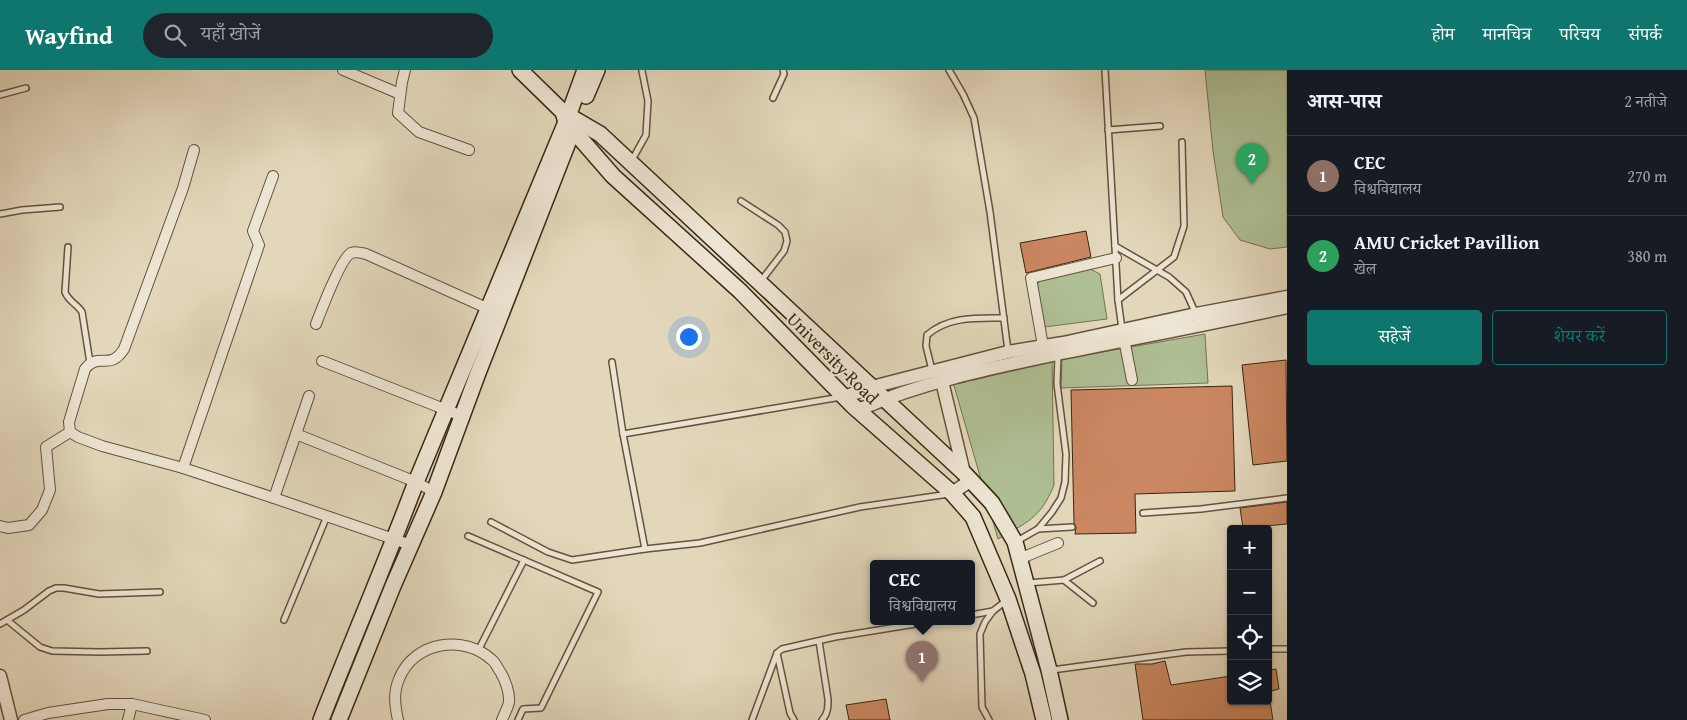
<!DOCTYPE html>
<html lang="hi">
<head>
<meta charset="utf-8">
<style>
  :root { --surface:#171b24; --page:#20242c; --text:#f1f3f6; --muted:#9ea1a6; --line:#363941; --accent:#0f766e }
  body { margin:0; font-family:"Gentium Book Plus","Noto Serif Devanagari",serif; background:var(--page); color:var(--text) }
  .controls { position:absolute; right:15px; bottom:15px; display:grid; overflow:hidden; border-radius:5px; box-shadow:0 1px 4px #0004 }
  .controls button { width:45px; height:45px; display:grid; place-items:center; padding:0; border:0; border-bottom:1px solid var(--line); background:var(--surface); color:var(--text); font:25px sans-serif }
  .you { position:absolute; left:688px; top:266px; width:18px; height:18px; margin:-12px; border:4px solid #fff; border-radius:50%; background:#1a73e8; box-shadow:0 0 0 8px #1a73e833 }
  .badge { display:grid; place-items:center; width:32px; height:32px; border-radius:50%; background:var(--accent); color:#fff; font-size:16px; font-weight:700 }
  .pin { position:absolute; translate:-50% -41px; filter:drop-shadow(0 1px 2px #0008) }
  .pin::after { content:''; position:absolute; top:26px; width:18px; height:15px; background:inherit; clip-path:polygon(0 0,100% 0,50% 100%) }
  .popup { position:absolute; left:870px; top:490px; width:105px; height:65px; box-sizing:border-box; display:grid; place-content:center; border-radius:5px; background:var(--surface); filter:drop-shadow(0 1px 4px #0005); font-size:16px; white-space:nowrap; color:var(--muted) }
  .popup b { font-size:19px; color:var(--text) }
  .popup::after { content:''; position:absolute; left:50%; top:100%; margin-left:-10px; border:10px solid transparent; border-top-color:var(--surface) }
  .list { margin:0; padding:0; list-style:none }
  h2 { display:flex; justify-content:space-between; align-items:center; height:65px; margin:0; padding:0 20px; font-size:21px }
  h2 small { font-size:16px; font-weight:400; color:var(--muted) }
  .list li { display:grid; grid-template-columns:32px 1fr auto; gap:15px; align-items:center; box-sizing:border-box; height:80px; padding:0 20px; border-top:1px solid var(--line) }
  .list b { display:block; font-size:19px; white-space:nowrap }
  .list p { margin:0; font-size:16px; white-space:nowrap; color:var(--muted) }
  .list em { font-size:16px; font-style:normal; color:var(--muted) }
  .actions { display:flex; gap:10px; padding:15px 20px }
  .actions a { flex:1; padding:11px 0; border:1px solid var(--accent); border-radius:5px; text-align:center; font-size:18px; color:var(--accent) }
  .actions .main { background:var(--accent); color:#fff }
  .icon { flex:none; width:28px; height:28px; fill:none; stroke:currentColor; stroke-width:2; stroke-linecap:round; stroke-linejoin:round }
  .map { position:relative; flex:none; width:1287px; height:650px; overflow:hidden }
  header { display:flex; align-items:center; gap:30px; box-sizing:border-box; height:70px; padding:0 25px; background:var(--accent); color:#fff }
  header strong { font-size:24px }
  nav { display:flex; gap:28px; margin-inline-start:auto; font-size:18px }
  .search { width:350px; height:45px; background:var(--page); display:flex; align-items:center; gap:12px; box-sizing:border-box; padding:0 18px; border-radius:28px; color:var(--muted); font-size:19px }
  main { display:flex }
  aside { flex:1; background:var(--surface) }
  .map>svg:first-child { display:block }
  .green { fill:#afbf94; stroke:#747352 }
  .building { fill:#ca8761; stroke:#382711 }
  .lines { fill:none; stroke-linecap:round; stroke-linejoin:round }
  .service-casing { stroke:#63533c; stroke-width:8 }
  .minor-casing { stroke:#63533c; stroke-width:12 }
  .tertiary-casing { stroke:#63533c; stroke-width:15 }
  .secondary-casing { stroke:#382711; stroke-width:18 }
  .service { stroke:#ede5d3; stroke-width:5 }
  .minor { stroke:#ede5d3; stroke-width:10 }
  .tertiary { stroke:#ede5d3; stroke-width:12 }
  .secondary { stroke:#ede5d3; stroke-width:15 }
  .labels { text-anchor:middle; dominant-baseline:central; stroke-width:4; stroke-linejoin:round; paint-order:stroke }
  .street-label { font-size:18px; fill:#382711; stroke:#ede5d3 }
</style>
</head>
<body>
<header>
<strong>Wayfind</strong>
<div class="search"><svg class="icon" aria-label="search" viewBox="0 0 24 24"><circle cx="10" cy="10" r="6"/><path d="M15 15l6 6"/></svg>यहाँ खोजें</div>
<nav><a>होम</a><a>मानचित्र</a><a>परिचय</a><a>संपर्क</a></nav>
</header>
<main>
<div class="map">
<svg width="1287" height="650" viewBox="0 0 1287 650">
  <rect width="100%" height="100%" fill="#e3d7bb"/>
  <filter id="stains"><feTurbulence type="fractalNoise" baseFrequency=".004" numOctaves="4"/><feColorMatrix values="0 0 0 0 .2 0 0 0 0 .09 0 0 0 0 .02 0 0 0 .5 -.17"/></filter>
  <radialGradient id="worn" r=".72"><stop offset=".6" stop-color="#630" stop-opacity="0"/><stop offset="1" stop-color="#630" stop-opacity=".3"/></radialGradient>
  <g class="green">
    <polygon points="1205,0 1287,0 1287,177 1270,179 1240,170 1223,147 1213,81"/>
    <polygon points="1090,199 1100,204 1107,249 1044,257 1036,218 1040,209"/>
    <polygon points="1205,264 1208,313 1061,318 1062,289"/>
    <path d="M1052,289L1054,415C1041,448 1026,453 998,469L953,312Z"/>
  </g>
  <g class="building">
    <polygon points="1086,161 1091,187 1026,203 1020,173"/>
    <polygon points="1286,290 1287,391 1253,395 1242,295"/>
    <polygon points="1232,316 1235,421 1135,424 1136,463 1075,464 1076,457 1074,453 1071,320"/>
    <polygon points="1287,432 1287,454 1243,458 1240,438"/>
    <polygon points="1165,591 1171,615 1231,606 1231,631 1270,631 1273,650 1143,650 1135,594 1152,594"/>
    <polygon points="1276,599 1279,619 1268,622 1268,600"/>
    <polygon points="886,629 890,650 849,650 846,635"/>
  </g>
  <g class="lines">
    <defs>
      <g id="service">
        <polyline points="949,0 963,24 974,48 990,142 1008,281"/>
        <polyline points="1105,0 1118,230 1122,259"/>
        <polyline points="0,25 26,18"/>
        <polyline points="773,28 784,4 783,0"/>
        <polyline points="1108,60 1160,56"/>
        <polyline points="632,90 646,65 648,31 642,1"/>
        <polyline points="741,131 778,155 785,162 787,171 784,181 761,211"/>
        <polyline points="0,144 22,140 60,137"/>
        <polyline points="1115,176 1169,207 1186,222 1196,244"/>
        <path d="M68,177L65,222C68,231 77,234 82,242L90,293"/>
        <polyline points="1118,230 1174,187 1184,156 1182,72"/>
        <path d="M932,300L926,276L927,265C949,246 977,248 1004,248"/>
        <polyline points="623,364 841,327"/>
        <polyline points="1143,443 1201,439 1287,428"/>
        <polyline points="491,452 548,482 572,490 645,479 623,364 612,292"/>
        <polyline points="1038,459 1072,457"/>
        <polyline points="468,466 598,522 541,638 523,639 518,650"/>
        <polyline points="1017,471 1038,459 1052,442 1061,428 1065,412 1066,384 1057,314 1058,285"/>
        <polyline points="645,479 700,473 860,437 949,424"/>
        <polyline points="1064,510 1093,533"/>
        <polyline points="1028,513 1064,510 1100,491"/>
        <polyline points="971,545 993,541"/>
        <polyline points="7,550 40,577 52,581 100,582 147,581"/>
        <polyline points="284,550 327,446"/>
        <polyline points="0,554 24,540 49,521 56,518 64,518 99,524 160,522"/>
        <path d="M819,571L828,629C828,637 828,644 822,650"/>
        <polyline points="1268,579 1287,579"/>
        <polyline points="478,581 524,490"/>
        <polyline points="777,583 790,643 794,650"/>
        <polyline points="1052,600 1186,582 1231,581"/>
        <polyline points="752,650 777,583 782,579 835,567 934,551"/>
        <polyline points="989,650 982,637 980,564 985,552 993,541 1007,530"/>
      </g>
      <g id="minor">
        <polyline points="343,0 400,24"/>
        <polyline points="405,0 402,12 398,43 419,62 469,80"/>
        <path d="M194,80L183,118L124,279C109,302 99,281 85,299L69,352L70,362L78,367L102,376L183,398L274,428L411,475"/>
        <path d="M316,254C321,241 341,188 351,183C356,181 362,183 366,184L489,239"/>
        <polyline points="1123,264 1132,310"/>
        <polyline points="1043,276 1031,208 1116,188"/>
        <polyline points="322,291 462,346"/>
        <polyline points="296,364 416,412 434,422"/>
        <polyline points="183,398 259,175 253,161 273,106"/>
        <polyline points="274,428 309,326"/>
        <polyline points="0,456 8,458 29,455 42,440 50,420 46,377 70,362"/>
        <polyline points="1019,489 1058,473"/>
        <polyline points="24,650 48,643 108,634 132,634 205,650"/>
        <polyline points="128,650 132,634"/>
        <path d="M398,650C395,636 393,623 399,609C414,571 464,564 492,590C496,593 498,599 501,603C505,610 510,623 509,632C508,638 504,644 502,650"/>
      </g>
      <g id="tertiary">
        <polyline points="940,303 964,403"/>
        <polyline points="844,327 872,317 1008,282 1063,273 1196,244 1287,227"/>
        <path d="M858,340C925,311 996,297 1067,282C1140,267 1214,253 1287,237"/>
        <polyline points="952,423 970,411"/>
        <polyline points="0,606 11,650"/>
      </g>
      <g id="secondary">
        <polyline points="520,0 563,42 566,52 613,106 740,221 852,335 952,423 973,447 1008,529 1033,604 1044,650"/>
        <polyline points="586,26 597,0"/>
        <polyline points="564,43 600,64 964,403 992,433 1015,472 1049,600 1060,650"/>
        <path d="M321,650C352,571 386,492 416,412L566,52L585,0"/>
        <polyline points="339,650 393,516 434,422 478,303 576,52"/>
      </g>
    </defs>
    <use href="#service" class="service-casing"/>
    <use href="#minor" class="minor-casing"/>
    <use href="#tertiary" class="tertiary-casing"/>
    <use href="#secondary" class="secondary-casing"/>
    <use href="#service" class="service"/>
    <use href="#minor" class="minor"/>
    <use href="#tertiary" class="tertiary"/>
    <use href="#secondary" class="secondary"/>
  </g>
  <g class="labels">
    <g class="street-label">
      <text transform="translate(833 288) rotate(45)">University Road</text>
    </g>
  </g>
  <rect width="100%" height="100%" filter="url(#stains)"/>
  <rect width="100%" height="100%" fill="url(#worn)"/>
</svg>
<div class="controls">
<button>+</button>
<button>−</button>
<button><svg class="icon" aria-label="locate" viewBox="0 0 24 24"><circle cx="12" cy="12" r="6"/><path d="M12 2v4M12 18v4M2 12h4M18 12h4"/></svg></button>
<button><svg class="icon" aria-label="layers" viewBox="0 0 24 24"><path d="M12 4l9 5-9 5-9-5zM3 14l9 5 9-5"/></svg></button>
</div>
<div class="you"></div>
<div class="pin badge" style="left:922px;top:612px;background:#8d6e63">1</div>
<div class="popup"><b>CEC</b>विश्वविद्यालय</div>
<div class="pin badge" style="left:1252px;top:114px;background:#2e9e5b">2</div>
</div>
<aside>
<h2>आस-पास<small>2 नतीजे</small></h2>
<ul class="list">
<li><span class="badge" style="background:#8d6e63">1</span><div><b>CEC</b><p>विश्वविद्यालय</p></div><em>270 m</em></li>
<li><span class="badge" style="background:#2e9e5b">2</span><div><b>AMU Cricket Pavillion</b><p>खेल</p></div><em>380 m</em></li>
</ul>
<div class="actions"><a class="main">सहेजें</a><a>शेयर करें</a></div>
</aside>
</main>
</body>
</html>
